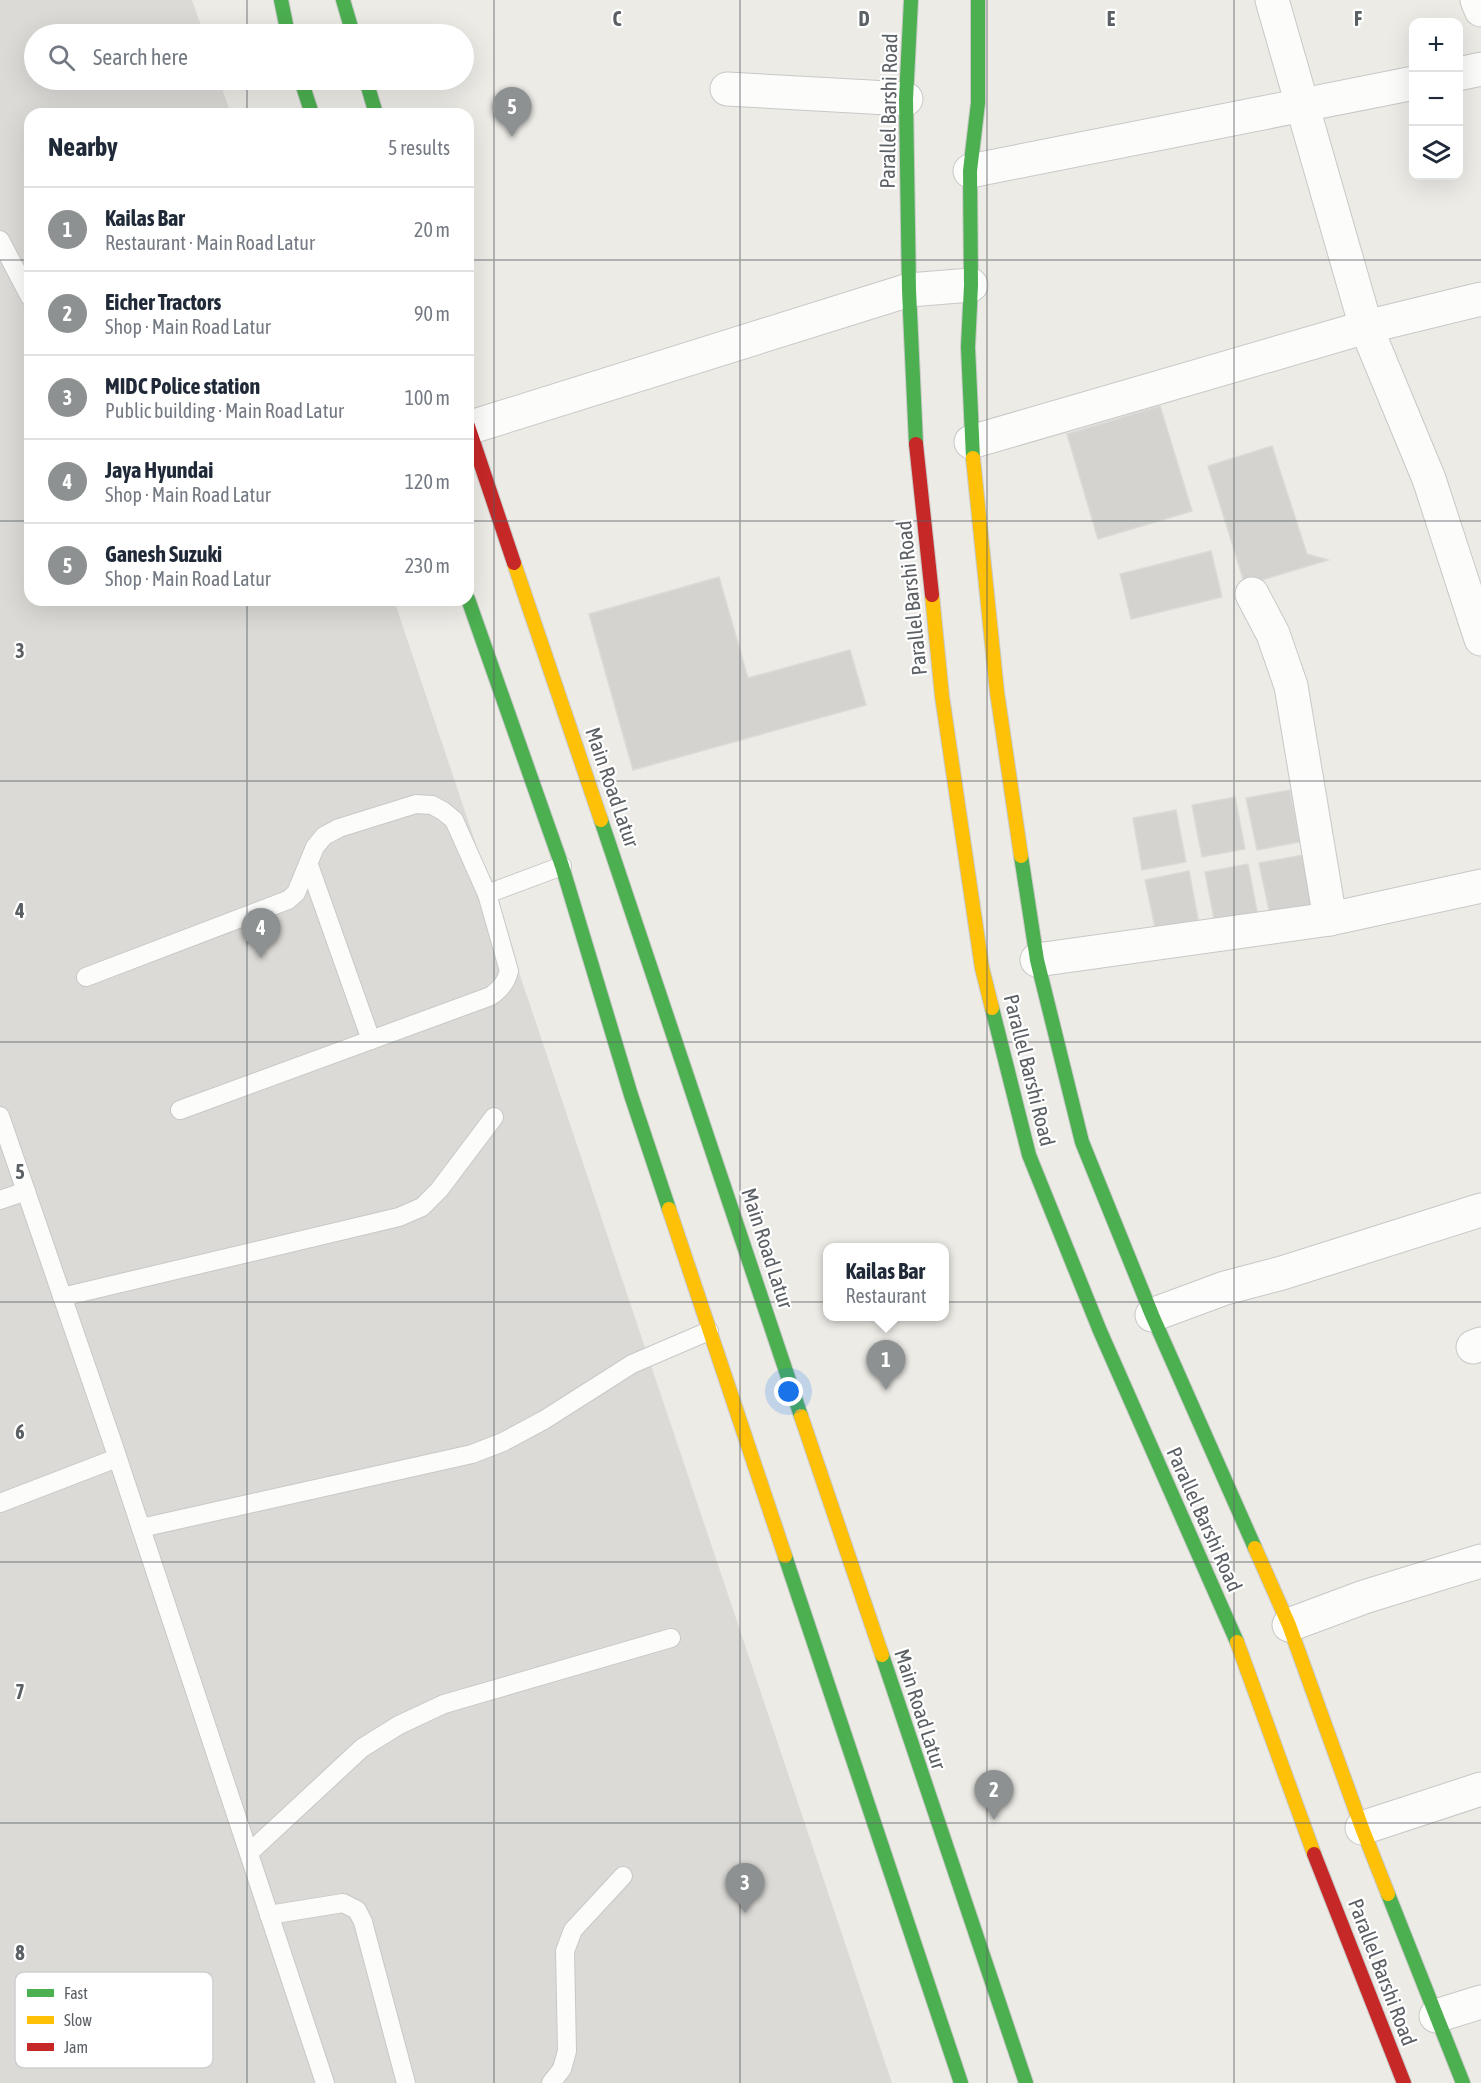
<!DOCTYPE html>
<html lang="en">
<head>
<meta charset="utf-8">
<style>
  :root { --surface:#fff; --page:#f2f2f3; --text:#1f2937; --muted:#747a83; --line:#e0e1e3; --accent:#8e9192 }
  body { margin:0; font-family:"Asap Condensed",sans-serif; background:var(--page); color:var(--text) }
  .controls { position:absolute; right:18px; top:18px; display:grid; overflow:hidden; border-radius:12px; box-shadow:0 6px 24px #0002 }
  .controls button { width:54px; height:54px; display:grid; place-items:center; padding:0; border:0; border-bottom:2px solid var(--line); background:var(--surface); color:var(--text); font:30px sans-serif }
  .you { position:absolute; left:789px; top:1392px; width:21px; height:21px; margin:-15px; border:4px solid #fff; border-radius:50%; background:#1a73e8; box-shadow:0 0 0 9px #1a73e833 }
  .badge { display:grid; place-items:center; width:39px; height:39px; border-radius:50%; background:var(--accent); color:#fff; font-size:20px; font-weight:700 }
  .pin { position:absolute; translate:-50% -50px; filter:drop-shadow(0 2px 3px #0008) }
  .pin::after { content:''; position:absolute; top:32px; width:21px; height:18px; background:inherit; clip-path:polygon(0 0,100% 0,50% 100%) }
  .popup { position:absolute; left:823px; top:1243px; width:126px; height:78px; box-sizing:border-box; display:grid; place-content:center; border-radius:12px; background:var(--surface); filter:drop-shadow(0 2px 4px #0005); font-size:20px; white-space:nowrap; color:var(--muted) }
  .popup b { font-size:22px; color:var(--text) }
  .popup::after { content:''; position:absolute; left:50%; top:100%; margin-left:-12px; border:12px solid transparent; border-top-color:var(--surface) }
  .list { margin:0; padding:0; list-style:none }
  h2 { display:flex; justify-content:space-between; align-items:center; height:78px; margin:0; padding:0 24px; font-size:26px }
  h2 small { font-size:20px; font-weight:400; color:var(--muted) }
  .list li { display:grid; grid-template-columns:39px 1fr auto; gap:18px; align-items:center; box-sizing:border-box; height:84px; padding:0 24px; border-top:2px solid var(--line) }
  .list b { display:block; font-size:22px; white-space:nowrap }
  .list p { margin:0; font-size:20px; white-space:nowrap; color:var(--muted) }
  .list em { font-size:20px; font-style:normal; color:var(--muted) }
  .icon { flex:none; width:33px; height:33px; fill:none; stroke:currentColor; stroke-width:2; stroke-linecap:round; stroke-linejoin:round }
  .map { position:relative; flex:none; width:1481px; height:2083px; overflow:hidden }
  .search { position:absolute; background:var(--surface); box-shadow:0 6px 24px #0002; left:24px; top:24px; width:450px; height:66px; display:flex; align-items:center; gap:15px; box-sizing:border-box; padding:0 21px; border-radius:33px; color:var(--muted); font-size:22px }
  .panel { position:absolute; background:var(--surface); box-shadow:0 6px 24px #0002; left:24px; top:108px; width:450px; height:498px; border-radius:18px }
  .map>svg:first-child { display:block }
  .industrial { fill:#dcdad6 }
  .building { fill:#d4d3d0; stroke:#dcdad6; stroke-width:1.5 }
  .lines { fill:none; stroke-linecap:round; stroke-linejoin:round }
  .lane-casing { stroke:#c8c8c7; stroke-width:20 }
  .street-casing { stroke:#c8c8c7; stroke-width:35 }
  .fast-casing { stroke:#c8c9c8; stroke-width:16 }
  .slow-casing { stroke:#c8c9c8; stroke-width:16 }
  .jam-casing { stroke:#c8c9c8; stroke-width:16 }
  .lane { stroke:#fcfcfb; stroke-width:18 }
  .street { stroke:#fcfcfb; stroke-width:33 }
  .fast { stroke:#4caf50; stroke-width:14 }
  .slow { stroke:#ffc107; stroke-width:14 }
  .jam { stroke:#c62828; stroke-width:14 }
  .grid { fill:none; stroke:#5b6065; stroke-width:1.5; stroke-opacity:0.55 }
  .labels { text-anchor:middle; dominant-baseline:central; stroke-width:4.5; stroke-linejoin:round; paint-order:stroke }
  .street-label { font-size:21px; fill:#5b6065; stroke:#fff }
  .key { fill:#fff; stroke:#cecfd1; stroke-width:1.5 }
  .key-label { font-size:16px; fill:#5b6065 }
  .grid-label { font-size:20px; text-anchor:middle; font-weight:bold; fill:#5b6065; stroke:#fff; stroke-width:4.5; stroke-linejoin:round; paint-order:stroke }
</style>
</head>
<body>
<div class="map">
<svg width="1481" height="2083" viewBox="0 0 1481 2083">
  <rect width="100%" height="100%" fill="#ecebe6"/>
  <polygon class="industrial" points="0,0 192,0 204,34 34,34 34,80 219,80 231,114 30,114 30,600 394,600 892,2083 0,2083"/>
  <g class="building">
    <polygon points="1160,406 1192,511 1098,539 1067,434"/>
    <polygon points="1272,446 1307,554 1328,560 1245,585 1208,466"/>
    <polygon points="1211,551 1222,597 1131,619 1120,574"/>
    <polygon points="719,577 748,678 850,650 866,705 633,770 589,614"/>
    <polygon points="1290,790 1300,842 1257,850 1246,798"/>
    <polygon points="1235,797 1245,849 1202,857 1192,805"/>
    <polygon points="1176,810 1186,862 1142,870 1133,818"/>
    <polygon points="1303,855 1313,907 1270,915 1259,863"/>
    <polygon points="1248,864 1258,916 1215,924 1205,872"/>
    <polygon points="1189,871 1199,924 1156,932 1145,880"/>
  </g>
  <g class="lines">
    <defs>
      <g id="lane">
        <polyline points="0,240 30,297"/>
        <polyline points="309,865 371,1040"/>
        <polyline points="487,894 562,866"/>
        <path d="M86,977L288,900L296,893L315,847L324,836L339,828L416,804L432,805L443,811L454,820L487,894L509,971C506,983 500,989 491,996L180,1110"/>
        <polyline points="0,1116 112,1441 325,2083"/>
        <polyline points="0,1200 26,1191"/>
        <polyline points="62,1297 399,1217 422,1207 439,1190 494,1117"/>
        <polyline points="0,1503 117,1458"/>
        <polyline points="141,1528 472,1454 503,1442 544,1420 632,1364 709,1331"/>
        <polyline points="249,1853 362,1748 399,1725 444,1704 671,1638"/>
        <polyline points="269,1915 343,1903 357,1910 363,1922 406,2083"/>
        <polyline points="551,2083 562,2069 567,2051 565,1951 573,1930 623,1876"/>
      </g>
      <g id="street">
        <polyline points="1272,0 1366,327 1429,479 1481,639"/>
        <polyline points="1477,0 1481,10"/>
        <polyline points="1458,74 1481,69"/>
        <polyline points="727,89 906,99"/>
        <polyline points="970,171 1414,83"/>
        <polyline points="468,428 909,290 971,285"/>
        <polyline points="971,442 1366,327 1481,299"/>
        <polyline points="1252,594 1273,634 1291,686 1330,919"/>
        <polyline points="1037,960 1330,919 1481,886"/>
        <polyline points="1152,1315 1225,1288 1282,1273 1481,1210"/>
        <polyline points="1473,1347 1481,1344"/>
        <polyline points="1289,1625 1364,1597 1481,1561"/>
        <polyline points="1362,1828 1481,1789"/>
        <polyline points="1436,2016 1481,2002"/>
      </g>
      <g id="fast">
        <polyline points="281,0 288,34"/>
        <polyline points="343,0 353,34"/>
        <polyline points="911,0 906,99 909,290 916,444"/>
        <polyline points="301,80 312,114"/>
        <polyline points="366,80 376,114"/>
        <polyline points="973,458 968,347 971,285 970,171 978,103 978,0"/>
        <polyline points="468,599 562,866 631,1095 669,1209"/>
        <polyline points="601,820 801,1416"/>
        <polyline points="1021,856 1037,960 1082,1142 1152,1315 1255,1548"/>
        <polyline points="992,1008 1029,1155 1100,1331 1237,1642"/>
        <polyline points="785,1556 961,2083"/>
        <polyline points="882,1655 1026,2083"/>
        <polyline points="1388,1894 1463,2083"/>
      </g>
      <g id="slow">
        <polyline points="973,458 997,692 1021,856"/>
        <polyline points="514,563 601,820"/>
        <polyline points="932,595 942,696 982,968 992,1008"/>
        <polyline points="669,1209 785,1556"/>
        <polyline points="801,1416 882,1655"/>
        <polyline points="1255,1548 1289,1625 1362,1828 1388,1894"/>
        <polyline points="1237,1642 1314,1854"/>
      </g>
      <g id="jam">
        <polyline points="468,426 514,563"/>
        <polyline points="916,444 932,595"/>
        <polyline points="1314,1854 1404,2083"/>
      </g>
    </defs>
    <use href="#lane" class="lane-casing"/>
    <use href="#street" class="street-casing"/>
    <use href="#fast" class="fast-casing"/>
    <use href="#slow" class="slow-casing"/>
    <use href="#jam" class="jam-casing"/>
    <use href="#lane" class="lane"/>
    <use href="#street" class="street"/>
    <use href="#fast" class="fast"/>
    <use href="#slow" class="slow"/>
    <use href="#jam" class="jam"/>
  </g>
  <path class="grid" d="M247,0V34M494,0V2083M740,0V2083M987,0V2083M1234,0V2083M247,80V114M0,260H30M468,260H1481M0,521H30M468,521H1481M247,600V2083M0,781H1481M0,1042H1481M0,1302H1481M0,1562H1481M0,1823H1481"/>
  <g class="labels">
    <g class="street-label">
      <text transform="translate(888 111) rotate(-89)">Parallel Barshi Road</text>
      <text transform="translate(911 598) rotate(-96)">Parallel Barshi Road</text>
      <text transform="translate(613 787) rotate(71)">Main Road Latur</text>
      <text transform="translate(1030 1070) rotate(76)">Parallel Barshi Road</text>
      <text transform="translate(768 1248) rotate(72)">Main Road Latur</text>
      <text transform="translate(1205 1519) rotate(66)">Parallel Barshi Road</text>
      <text transform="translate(921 1709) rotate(72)">Main Road Latur</text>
      <text transform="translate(1383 1972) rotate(69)">Parallel Barshi Road</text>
    </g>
  </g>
  <rect x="15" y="1972" width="198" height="96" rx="9" class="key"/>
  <rect x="27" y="1989" width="27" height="8" fill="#4caf50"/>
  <rect x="27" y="2016" width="27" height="8" fill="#ffc107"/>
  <rect x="27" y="2043" width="27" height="8" fill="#c62828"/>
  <g class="key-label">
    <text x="64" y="1999">Fast</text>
    <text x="64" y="2026">Slow</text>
    <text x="64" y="2053">Jam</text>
  </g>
  <g class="grid-label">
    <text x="617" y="26">C</text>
    <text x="864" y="26">D</text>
    <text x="1111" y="26">E</text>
    <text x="1358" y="26">F</text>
    <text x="20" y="658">3</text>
    <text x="20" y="918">4</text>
    <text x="20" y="1179">5</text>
    <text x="20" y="1439">6</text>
    <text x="20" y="1699">7</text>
    <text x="20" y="1960">8</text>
  </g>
</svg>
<div class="controls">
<button>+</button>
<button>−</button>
<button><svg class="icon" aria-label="layers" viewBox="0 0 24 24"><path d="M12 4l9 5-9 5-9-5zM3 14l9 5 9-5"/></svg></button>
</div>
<div class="you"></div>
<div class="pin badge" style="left:886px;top:1390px">1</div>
<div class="popup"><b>Kailas Bar</b>Restaurant</div>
<div class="pin badge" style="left:994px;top:1820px">2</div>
<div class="pin badge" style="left:745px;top:1913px">3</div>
<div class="pin badge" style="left:261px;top:958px">4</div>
<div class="pin badge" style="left:512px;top:137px">5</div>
<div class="search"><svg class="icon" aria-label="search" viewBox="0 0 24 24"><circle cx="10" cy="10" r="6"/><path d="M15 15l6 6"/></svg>Search here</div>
<section class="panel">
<h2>Nearby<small>5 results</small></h2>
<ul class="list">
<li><span class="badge">1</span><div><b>Kailas Bar</b><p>Restaurant · Main Road Latur</p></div><em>20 m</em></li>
<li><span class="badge">2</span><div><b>Eicher Tractors</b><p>Shop · Main Road Latur</p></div><em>90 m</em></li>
<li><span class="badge">3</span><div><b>MIDC Police station</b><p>Public building · Main Road Latur</p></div><em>100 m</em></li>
<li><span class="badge">4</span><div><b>Jaya Hyundai</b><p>Shop · Main Road Latur</p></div><em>120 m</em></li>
<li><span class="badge">5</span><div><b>Ganesh Suzuki</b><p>Shop · Main Road Latur</p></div><em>230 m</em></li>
</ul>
</section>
</div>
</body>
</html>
